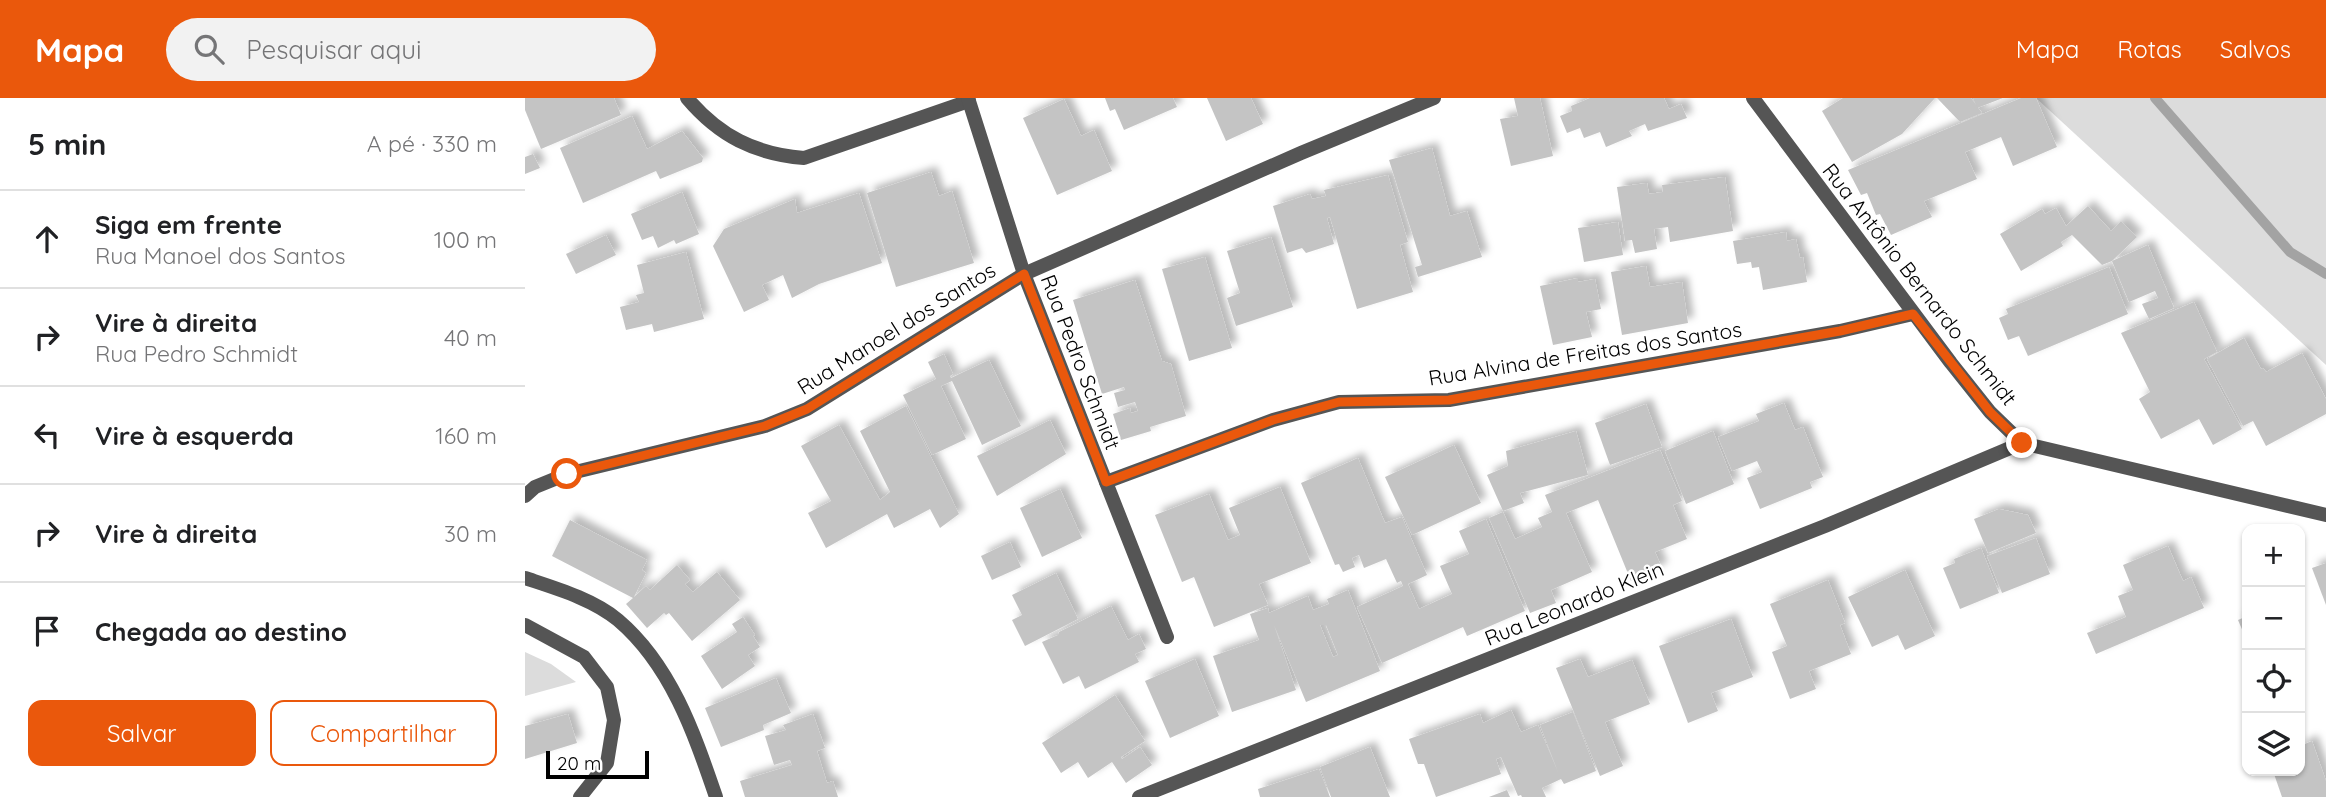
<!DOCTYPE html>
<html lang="pt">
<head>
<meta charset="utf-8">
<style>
  :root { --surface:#fff; --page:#f2f2f2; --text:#202124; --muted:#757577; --line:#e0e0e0; --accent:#ea580c }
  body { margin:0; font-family:Quicksand,sans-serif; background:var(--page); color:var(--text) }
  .controls { position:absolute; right:21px; bottom:21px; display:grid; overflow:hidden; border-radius:14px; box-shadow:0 2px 5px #0004 }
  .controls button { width:63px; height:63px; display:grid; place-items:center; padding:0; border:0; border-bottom:2px solid var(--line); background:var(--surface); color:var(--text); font:35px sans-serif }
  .scale { position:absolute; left:21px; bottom:18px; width:103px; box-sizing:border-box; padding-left:7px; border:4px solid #000; border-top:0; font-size:19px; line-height:24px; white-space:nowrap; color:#000; -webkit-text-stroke:5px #fff; paint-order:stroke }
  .stop { position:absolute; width:21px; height:21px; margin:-16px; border:5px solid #ea580c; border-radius:50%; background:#fff }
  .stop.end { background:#ea580c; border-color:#fff; box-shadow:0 2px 7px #0008 }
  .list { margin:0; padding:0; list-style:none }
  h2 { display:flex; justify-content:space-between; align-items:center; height:91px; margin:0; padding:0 28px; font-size:30px }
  h2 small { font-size:23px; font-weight:400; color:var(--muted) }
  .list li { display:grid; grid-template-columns:46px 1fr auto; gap:21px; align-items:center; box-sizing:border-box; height:98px; padding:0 28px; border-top:2px solid var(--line) }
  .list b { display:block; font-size:26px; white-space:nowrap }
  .list p { margin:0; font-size:23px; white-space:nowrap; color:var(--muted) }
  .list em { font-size:23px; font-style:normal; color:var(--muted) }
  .actions { display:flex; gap:14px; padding:21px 28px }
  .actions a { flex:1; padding:16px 0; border:2px solid var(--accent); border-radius:14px; text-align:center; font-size:24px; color:var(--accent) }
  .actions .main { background:var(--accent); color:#fff }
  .icon { flex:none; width:38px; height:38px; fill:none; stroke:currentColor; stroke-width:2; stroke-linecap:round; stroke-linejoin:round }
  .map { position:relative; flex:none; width:1801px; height:699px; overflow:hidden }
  header { display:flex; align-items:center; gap:42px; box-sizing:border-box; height:98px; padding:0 35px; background:var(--accent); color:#fff }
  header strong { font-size:33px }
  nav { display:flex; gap:38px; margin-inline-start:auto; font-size:24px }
  .search { width:490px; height:63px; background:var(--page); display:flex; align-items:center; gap:18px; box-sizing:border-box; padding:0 24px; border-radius:38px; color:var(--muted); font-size:26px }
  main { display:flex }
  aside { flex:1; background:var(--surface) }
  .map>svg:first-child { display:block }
  .green { fill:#dcdcdc }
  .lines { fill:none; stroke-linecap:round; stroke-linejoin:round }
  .stream { stroke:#a3a3a3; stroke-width:10 }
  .building { fill:#c4c4c4; fill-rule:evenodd; filter:url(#shadow) }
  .minor { stroke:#555; stroke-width:14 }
  .route { stroke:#ea580c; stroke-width:9 }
  .labels { text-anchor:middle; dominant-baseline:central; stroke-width:5; stroke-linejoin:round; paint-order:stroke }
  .street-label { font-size:21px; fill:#000; stroke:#fff }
</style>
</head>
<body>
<header>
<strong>Mapa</strong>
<div class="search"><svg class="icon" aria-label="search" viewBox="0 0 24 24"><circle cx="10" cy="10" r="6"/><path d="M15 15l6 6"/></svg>Pesquisar aqui</div>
<nav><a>Mapa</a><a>Rotas</a><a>Salvos</a></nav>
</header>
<main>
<aside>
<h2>5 min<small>A pé · 330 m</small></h2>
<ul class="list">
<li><svg class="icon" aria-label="ahead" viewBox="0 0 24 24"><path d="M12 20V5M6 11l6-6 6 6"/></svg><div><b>Siga em frente</b><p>Rua Manoel dos Santos</p></div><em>100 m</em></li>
<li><svg class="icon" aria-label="right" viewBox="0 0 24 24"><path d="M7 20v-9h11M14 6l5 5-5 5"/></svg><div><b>Vire à direita</b><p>Rua Pedro Schmidt</p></div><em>40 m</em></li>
<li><svg class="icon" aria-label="left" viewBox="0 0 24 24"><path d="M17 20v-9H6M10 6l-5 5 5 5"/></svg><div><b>Vire à esquerda</b></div><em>160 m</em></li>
<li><svg class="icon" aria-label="right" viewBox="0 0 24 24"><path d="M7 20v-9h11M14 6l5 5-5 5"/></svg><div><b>Vire à direita</b></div><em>30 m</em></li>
<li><svg class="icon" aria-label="arrive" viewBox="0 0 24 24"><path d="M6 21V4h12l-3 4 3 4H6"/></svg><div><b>Chegada ao destino</b></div></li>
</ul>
<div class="actions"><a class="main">Salvar</a><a>Compartilhar</a></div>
</aside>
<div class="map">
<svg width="1801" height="699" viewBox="0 0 1801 699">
  <defs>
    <filter id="shadow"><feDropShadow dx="6" dy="-6" stdDeviation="3.5" flood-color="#0004"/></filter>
  </defs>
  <rect width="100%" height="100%" fill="#fff"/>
  <g class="green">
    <polygon points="1511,0 1801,0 1801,267"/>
    <polygon points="0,554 26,566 51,584 0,598"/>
  </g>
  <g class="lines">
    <polyline class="stream" points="1630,0 1765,154 1801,176"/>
  </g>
  <g class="building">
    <polygon points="0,0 89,0 96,17 16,51 0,12"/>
    <polygon points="580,0 648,0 652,9 599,32 590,11 585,13"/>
    <polygon points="682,0 726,0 738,26 701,43"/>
    <polygon points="989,0 1015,0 1028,58 986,68 975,21 993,18"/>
    <polygon points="1065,0 1139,0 1144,11 1156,6 1162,20 1123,33 1120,26 1104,33 1107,38 1081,49 1075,34 1059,40 1055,30 1042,35 1035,18 1047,13 1046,8"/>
    <polygon points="1318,0 1410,0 1377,36 1327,64 1297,13"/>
    <polygon points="1412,0 1446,0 1457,15 1435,24"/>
    <polygon points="1448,0 1478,0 1452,10"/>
    <polygon points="1496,0 1511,0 1532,49 1488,68 1476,39 1440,54 1452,81 1399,103 1407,119 1366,137 1355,116 1351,117 1342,95 1336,97 1323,72"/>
    <polygon points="539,1 556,38 569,32 587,73 532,97 498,20"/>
    <polygon points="107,18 122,51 157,33 178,60 177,64 135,81 131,73 58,105 35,50"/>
    <polygon points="907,50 925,118 942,113 957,159 893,179 890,169 897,167 864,62"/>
    <polygon points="8,56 15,70 0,76 0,59"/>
    <polygon points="406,74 414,98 427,93 449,165 371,189 342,95"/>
    <polygon points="863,77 883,144 875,147 888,194 832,211 805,119 802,120 809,146 781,155 777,150 762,155 748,108 785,96 787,101 801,98 799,92"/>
    <polygon points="1200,79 1208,133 1145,144 1143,129 1129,131 1132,151 1110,155 1107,142 1100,143 1092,89 1122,85 1124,96 1138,94 1137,87"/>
    <polygon points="157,94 174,136 151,146 149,142 133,150 128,138 117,142 106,116"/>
    <polygon points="334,95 357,165 294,186 267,200 258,177 237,187 244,202 219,214 188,148 199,131 270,101 272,115"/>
    <polygon points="1563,108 1586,133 1596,123 1612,139 1587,163 1577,167 1547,137 1536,144 1538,148 1496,173 1475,136 1517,111 1520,116 1531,110 1541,128"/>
    <polygon points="1093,124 1098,157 1059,164 1053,130"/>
    <polygon points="1261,134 1262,143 1271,141 1275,160 1278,159 1282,184 1238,192 1234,169 1227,170 1226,164 1212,166 1208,143"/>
    <polygon points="81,137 91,157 51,176 41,156"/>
    <polygon points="746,139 768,209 711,228 702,200 715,195 702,153"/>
    <polygon points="1623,147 1649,210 1624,221 1617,206 1633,200 1630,193 1604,204 1587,163"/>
    <polygon points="161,154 179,221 129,234 127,226 101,232 95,209 114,204 111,197 119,195 112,167"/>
    <polygon points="680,159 707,250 664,263 637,171"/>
    <polygon points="1121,168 1125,189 1157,184 1163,225 1097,237 1086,174"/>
    <polygon points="1584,169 1603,216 1503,258 1494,238 1483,242 1474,220 1483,216 1481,211"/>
    <polygon points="1053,180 1053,184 1070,181 1076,211 1061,214 1067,239 1028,247 1015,188"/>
    <polygon points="610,182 637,263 646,266 661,318 625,329 626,333 596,342 588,316 605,310 606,315 613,313 610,304 593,309 589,295 600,292 599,289 577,296 548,202"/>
    <polygon points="1669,204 1692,254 1679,261 1717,331 1688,347 1674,321 1636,341 1614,301 1625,294 1596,235"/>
    <polygon points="1719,240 1736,271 1738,270 1741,274 1777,255 1801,301 1801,316 1741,348 1728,323 1718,328 1682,261"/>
    <polygon points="419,256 428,276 425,278 426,280 464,262 496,328 457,347 427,283 416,288 441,341 407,357 378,297 411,281 403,264"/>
    <polygon points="1259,305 1270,332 1278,329 1298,379 1285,384 1287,390 1235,411 1222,380 1237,374 1232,363 1207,373 1193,339 1234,323 1231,316"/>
    <polygon points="1121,306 1137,349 1085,367 1070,325"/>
    <polygon points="381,308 434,416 415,430 405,411 369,430 362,416 301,450 283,415 306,403 276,348 314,327 355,402 365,394 335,333"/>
    <polygon points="525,322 541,356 472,398 452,358"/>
    <polygon points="1051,333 1063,377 995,395 999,405 978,413 962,377 983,368 981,353"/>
    <polygon points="1188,333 1209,386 1161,406 1140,353"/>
    <polygon points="929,347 956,405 887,437 860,379"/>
    <polygon points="1135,352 1157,403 1148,407 1162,441 1130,454 1137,470 1106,483 1073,402 1041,415 1067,474 1026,492 1031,505 1005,515 964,420 978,414 990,441 1017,429 1013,420 1027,414 1020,397"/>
    <polygon points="833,360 860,425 877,419 902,477 883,486 894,511 927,496 915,468 944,456 934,433 961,421 1000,513 942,538 938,529 857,565 832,509 878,488 876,483 872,485 861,461 839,470 834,457 827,460 830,469 818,474 814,466 810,467 776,385"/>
    <polygon points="755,389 786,465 734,486 743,507 689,529 669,479 657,484 630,417 684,396 703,442 715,437 704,410"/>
    <polygon points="535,391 557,440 517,459 495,410"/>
    <polygon points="1474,411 1503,417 1511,435 1463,455 1449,421"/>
    <polygon points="45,422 122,462 117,472 121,475 109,499 121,488 125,492 152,467 165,482 160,486 168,494 192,474 215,502 167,543 144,515 141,517 139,515 122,530 101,506 108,500 27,458"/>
    <polygon points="1511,440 1525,476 1477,495 1462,458"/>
    <polygon points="485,444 496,469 467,482 456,458"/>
    <polygon points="1643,448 1658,483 1666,479 1679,510 1571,556 1562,535 1601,519 1593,498 1608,492 1598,467"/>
    <polygon points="1456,450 1474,495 1435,511 1418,470 1430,465 1429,461"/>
    <polygon points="1801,465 1801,507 1787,470"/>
    <polygon points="1380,472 1410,538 1380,552 1373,537 1347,549 1323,499"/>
    <polygon points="531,475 553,521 500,548 487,522 497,517 487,497"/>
    <polygon points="1303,482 1320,525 1315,527 1326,556 1284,573 1291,591 1265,601 1247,554 1262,548 1245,506"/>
    <path d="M823,492L855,573L781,604L749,527L771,592L707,614L688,558L734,542L725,516L743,510L744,515L783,498L788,512L804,506L802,501ZM795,527H801L813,557L808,559Z"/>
    <polygon points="586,508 603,542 614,536 621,551 610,556 614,564 560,591 554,578 538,586 517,544 533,537 534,534"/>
    <polygon points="1722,518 1722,543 1713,522"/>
    <polygon points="218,519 230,537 228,538 235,549 223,557 230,568 197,591 176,558 212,534 207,526"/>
    <polygon points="1206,521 1228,579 1186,595 1193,613 1163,625 1134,548"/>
    <polygon points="670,561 694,618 645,640 620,583"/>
    <polygon points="1055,561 1063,579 1107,562 1125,606 1080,624 1098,668 1075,678 1031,570"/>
    <polygon points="251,580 266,615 238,627 239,632 196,649 180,610"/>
    <polygon points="590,597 620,643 596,659 597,661 615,649 627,667 601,685 587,664 563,680 553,664 536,675 517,645"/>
    <polygon points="986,612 996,634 1013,627 1033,674 1015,627 1048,614 1071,673 1039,686 1036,681 1017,690 1021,699 997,699 996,697 993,698 976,659 971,661 976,676 911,699 899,666 893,666 884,641 955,616 958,625"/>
    <polygon points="43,616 52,645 0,661 0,628"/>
    <polygon points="288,616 300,650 292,653 302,685 308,683 313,699 220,699 215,683 267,667 265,662 249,667 240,638 261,632 258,627"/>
    <polygon points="1787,643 1801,683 1801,699 1757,699 1748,673 1775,673 1775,648"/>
    <polygon points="845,649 865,699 806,699 795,669"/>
    <polygon points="794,671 805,699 735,699 733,691"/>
    <polygon points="982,692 985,699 964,699"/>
  </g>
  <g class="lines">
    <g class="minor">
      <path d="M162,0C194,38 230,56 279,60L444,3"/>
      <polyline points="443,0 499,176 642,539"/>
      <polyline points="1228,0 1426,265 1465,314 1497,345 1801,417"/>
      <polyline points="581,384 748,322 814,304 924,302 1315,233 1388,216"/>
      <polyline points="0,398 10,389 42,376 240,328 282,311 499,176 776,55 909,0"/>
      <path d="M0,480C30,490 68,501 93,522C146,567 169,635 191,699"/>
      <polyline points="0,527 59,559 82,589 89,622 82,665 55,699"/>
      <polyline points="614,699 1300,428 1497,345"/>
    </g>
  </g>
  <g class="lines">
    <polyline class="route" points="42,376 240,328 282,311 499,176 581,384 748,322 814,304 924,302 1315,233 1388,216 1465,314 1497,345"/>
  </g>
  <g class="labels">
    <g class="street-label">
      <text transform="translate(1395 186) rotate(52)">Rua Antônio Bernardo Schmidt</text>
      <text transform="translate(371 230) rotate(-32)">Rua Manoel dos Santos</text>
      <text transform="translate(1060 255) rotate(-9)">Rua Alvina de Freitas dos Santos</text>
      <text transform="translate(556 264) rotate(69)">Rua Pedro Schmidt</text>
      <text transform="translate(1049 505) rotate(-22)">Rua Leonardo Klein</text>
    </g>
  </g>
</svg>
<div class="controls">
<button>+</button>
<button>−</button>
<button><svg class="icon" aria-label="locate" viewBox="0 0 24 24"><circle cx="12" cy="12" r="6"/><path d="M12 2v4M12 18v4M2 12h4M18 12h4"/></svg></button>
<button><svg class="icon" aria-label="layers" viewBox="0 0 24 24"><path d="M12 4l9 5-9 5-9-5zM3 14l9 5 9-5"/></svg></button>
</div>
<div class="scale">20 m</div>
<div class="stop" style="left:42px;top:376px"></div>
<div class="stop end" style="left:1497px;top:345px"></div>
</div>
</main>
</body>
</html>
